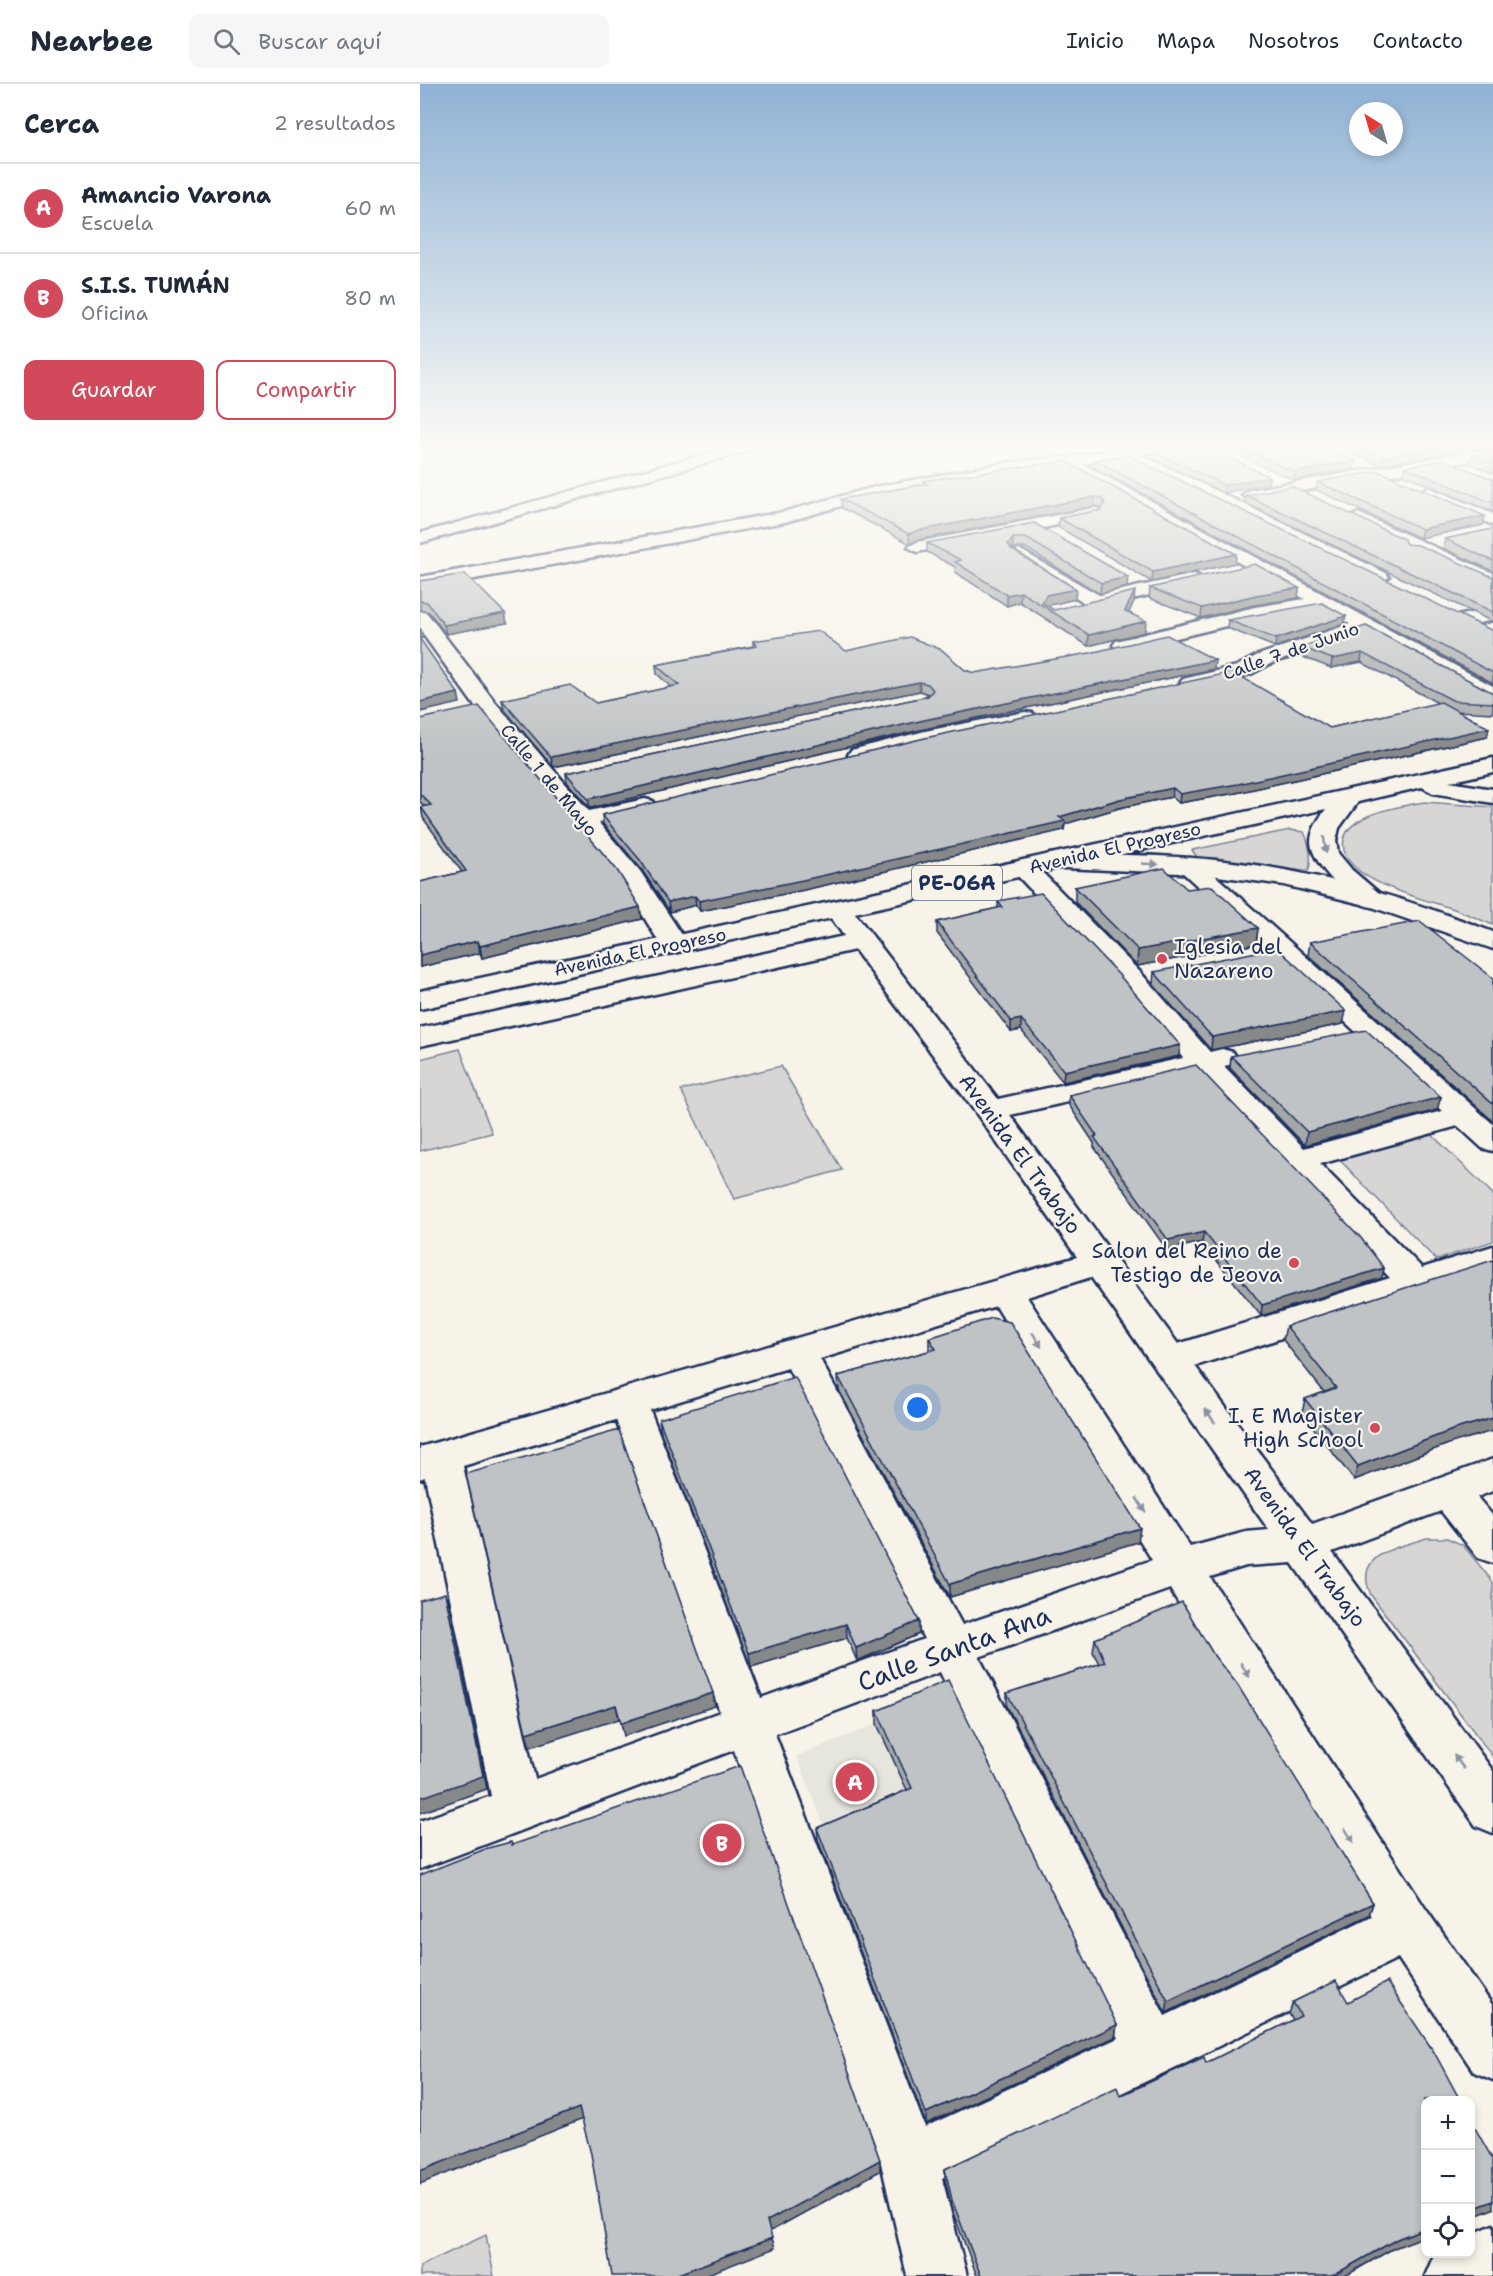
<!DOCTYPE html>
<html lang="es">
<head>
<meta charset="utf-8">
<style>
  :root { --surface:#fff; --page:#f6f6f7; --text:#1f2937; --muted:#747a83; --line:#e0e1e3; --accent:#d1495b }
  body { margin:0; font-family:"Shantell Sans",sans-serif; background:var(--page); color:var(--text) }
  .controls { position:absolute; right:18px; bottom:18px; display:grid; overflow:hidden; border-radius:12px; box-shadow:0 3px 9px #0003 }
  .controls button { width:54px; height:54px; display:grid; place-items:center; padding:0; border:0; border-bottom:2px solid var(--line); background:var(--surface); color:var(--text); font:30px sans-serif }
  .compass { position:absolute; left:929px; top:18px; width:54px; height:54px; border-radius:50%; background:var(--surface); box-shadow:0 3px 9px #0003; rotate:323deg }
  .you { position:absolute; left:498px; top:1324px; width:21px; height:21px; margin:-15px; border:4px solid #fff; border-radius:50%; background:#1a73e8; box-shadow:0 0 0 9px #1a73e833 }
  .badge { display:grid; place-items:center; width:39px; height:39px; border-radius:50%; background:var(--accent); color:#fff; font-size:20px; font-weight:700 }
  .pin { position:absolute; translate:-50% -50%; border:3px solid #fff; box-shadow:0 2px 6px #0006 }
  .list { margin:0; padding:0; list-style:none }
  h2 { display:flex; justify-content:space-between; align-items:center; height:78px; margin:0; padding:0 24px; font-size:26px }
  h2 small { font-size:20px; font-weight:400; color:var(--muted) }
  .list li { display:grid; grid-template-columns:39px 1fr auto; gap:18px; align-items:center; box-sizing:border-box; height:90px; padding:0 24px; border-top:2px solid var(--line) }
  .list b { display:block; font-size:22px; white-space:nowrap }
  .list p { margin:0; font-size:20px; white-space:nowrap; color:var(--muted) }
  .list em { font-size:20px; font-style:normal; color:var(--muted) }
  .actions { display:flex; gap:12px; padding:18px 24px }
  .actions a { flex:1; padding:14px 0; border:2px solid var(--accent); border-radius:12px; text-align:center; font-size:21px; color:var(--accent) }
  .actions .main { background:var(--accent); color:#fff }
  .icon { flex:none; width:33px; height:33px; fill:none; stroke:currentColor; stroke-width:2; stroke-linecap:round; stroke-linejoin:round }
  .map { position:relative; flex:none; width:1073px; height:2192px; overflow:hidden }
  header { display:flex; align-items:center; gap:36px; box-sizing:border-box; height:84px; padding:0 30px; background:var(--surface); border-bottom:2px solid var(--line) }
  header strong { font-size:28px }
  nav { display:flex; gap:33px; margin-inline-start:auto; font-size:21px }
  .search { width:420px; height:54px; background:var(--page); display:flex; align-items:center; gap:15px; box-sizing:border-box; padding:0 21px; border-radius:12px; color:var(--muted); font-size:22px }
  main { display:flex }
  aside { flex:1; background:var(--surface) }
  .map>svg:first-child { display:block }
  .built { fill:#e6e5de }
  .green { fill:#d7d6d4; stroke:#798299; stroke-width:1.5 }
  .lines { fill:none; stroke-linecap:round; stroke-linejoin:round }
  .minor-casing { stroke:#1b2f5e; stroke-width:5 }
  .major-casing { stroke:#1b2f5e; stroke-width:5 }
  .highway-casing { stroke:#1b2f5e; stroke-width:5 }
  .minor { fill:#f7f3e8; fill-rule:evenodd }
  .major { fill:#f7f3e8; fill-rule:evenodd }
  .highway { fill:#f7f3e8; fill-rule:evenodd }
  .wall { fill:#a5a8a9; stroke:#1b2f5e; stroke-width:1.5 }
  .shaded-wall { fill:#86888a; stroke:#1b2f5e; stroke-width:1.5 }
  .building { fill:#c0c3c5; stroke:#1b2f5e; stroke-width:1.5 }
  .oneway { fill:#8991a3 }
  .poi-dot { fill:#d1495b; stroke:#f7f3e8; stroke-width:2 }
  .labels { text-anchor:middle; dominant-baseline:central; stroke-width:4.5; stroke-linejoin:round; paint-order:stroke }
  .far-street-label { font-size:18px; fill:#1b2f5e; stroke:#f7f3e8 }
  .shield { fill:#f7f3e8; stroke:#5d6a87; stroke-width:1.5 }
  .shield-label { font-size:20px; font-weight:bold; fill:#1b2f5e }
  .poi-label { font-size:21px; fill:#1b2f5e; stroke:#f7f3e8; text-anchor:end }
  .street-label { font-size:21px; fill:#1b2f5e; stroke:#f7f3e8 }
  .near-street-label { font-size:26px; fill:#1b2f5e; stroke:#f7f3e8 }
</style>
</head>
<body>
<header>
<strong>Nearbee</strong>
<div class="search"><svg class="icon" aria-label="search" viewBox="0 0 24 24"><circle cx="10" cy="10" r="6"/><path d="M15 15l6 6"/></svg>Buscar aquí</div>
<nav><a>Inicio</a><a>Mapa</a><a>Nosotros</a><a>Contacto</a></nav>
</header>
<main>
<aside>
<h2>Cerca<small>2 resultados</small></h2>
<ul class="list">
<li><span class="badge">A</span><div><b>Amancio Varona</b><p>Escuela</p></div><em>60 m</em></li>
<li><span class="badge">B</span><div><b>S.I.S. TUMÁN</b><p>Oficina</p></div><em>80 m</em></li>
</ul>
<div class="actions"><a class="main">Guardar</a><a>Compartir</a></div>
</aside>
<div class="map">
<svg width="1073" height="2192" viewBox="0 0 1073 2192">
  <rect width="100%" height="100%" fill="#f7f3e8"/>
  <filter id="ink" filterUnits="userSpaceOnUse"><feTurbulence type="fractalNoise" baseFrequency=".0167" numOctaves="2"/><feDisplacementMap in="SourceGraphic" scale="12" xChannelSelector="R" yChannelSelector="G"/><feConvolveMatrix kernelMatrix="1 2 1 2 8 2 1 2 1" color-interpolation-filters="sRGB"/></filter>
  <g filter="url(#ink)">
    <polygon class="built" points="457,1640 492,1717 408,1752 377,1672"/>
    <g class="green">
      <path d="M1004,718L1073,723V841C1059,835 1045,829 1031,824C1003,815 915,795 924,755C930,729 982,722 1004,718Z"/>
      <path d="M870,746L884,748C889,758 893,778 888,787L779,776L772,766Z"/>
      <polygon points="40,965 72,1049 0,1067 0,975"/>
      <polygon points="361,982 422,1086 314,1115 261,1006"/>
      <polygon points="1008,1047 1073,1110 1073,1157 1016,1176 918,1074"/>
      <path d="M1007,1454H1027L1043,1461L1073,1498V1673L951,1511C932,1469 978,1464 1007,1454Z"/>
      <polygon points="66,2151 74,2192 0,2192 0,2182"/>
    </g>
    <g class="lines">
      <defs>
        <g id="minor">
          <polygon points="307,364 331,364 328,367 0,459 0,449"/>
          <polygon points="706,364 739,364 737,367 720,370 966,489 969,493 960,498 954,497 702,373 663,380 1073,602 1073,617 945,549 852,579 831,590 770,605 763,603 760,599 763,595 817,582 838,571 930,540 901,524 835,535 703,567 696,565 693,561 696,557 835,523 885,515 645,383 591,388 457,412 365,438 0,505 0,493 363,428 455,403 591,378 648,373"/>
          <polygon points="1071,364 1073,364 1073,373 830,416 822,411 830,406"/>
          <polygon points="1008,403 1073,430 1073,441 1002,411 1000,408"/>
          <polygon points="674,424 680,425 682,429 680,433 497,468 488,463 497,458"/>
          <polygon points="938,429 1073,489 1073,501 932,438 930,434"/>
          <polygon points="599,465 679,511 775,490 784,495 781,499 670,525 663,523 662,517 593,474 590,470"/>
          <polygon points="1073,524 1073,536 1004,551 994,545 997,541"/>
          <polygon points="0,527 7,529 75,618 169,727 225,715 233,717 237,722 233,727 179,739 220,787 268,860 264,866 254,868 244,866 201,796 59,628 0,546"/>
          <polygon points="605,628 613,629 616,634 613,639 506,660 439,678 431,676 428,671 431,666 505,647"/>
          <path d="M770,774L779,777L1073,1040V1067L1062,1064L1038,1042L900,1080L1002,1184L1073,1162V1186L775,1282L892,1440L1073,1375V1407L1057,1413L1073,1432V1479L1058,1474L1021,1427L912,1468L1073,1687V1749L1056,1742L872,1479L826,1482L790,1493L1005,1824L1073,1922V1996L1054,1988L978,1874L752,1985L522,2094L547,2192H487L461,2079L314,1666L0,1785V1737L71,1712L5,1393L0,1395V1363L657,1173L559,1033L435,866L0,962V944L424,852L405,825L409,819L418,817L427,819L578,1015L763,974L700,900L595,789L591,784L595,779L604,776L613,779L720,888L790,968L802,965L813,968L817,974L813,980L804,982L884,1064L1022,1027L761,787L757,782L761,777ZM777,989L970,1194L758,1260L590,1031ZM671,1193L849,1446L826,1448L770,1463L607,1213ZM576,1222L732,1476L542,1541L400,1275ZM368,1284L504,1555L341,1614L230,1326ZM196,1336L300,1628L115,1695L43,1382ZM750,1505L952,1832L745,1932L559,1573ZM520,1588L698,1954L505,2043L355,1650Z"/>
          <polygon points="1073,2141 1073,2192 1005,2192 1014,2171 1050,2170 1050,2151"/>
        </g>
        <path id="major" d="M629,770C697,771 767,770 835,781C917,793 996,818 1073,848V865L946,821L864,801L782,790L620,783L616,778L620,773Z"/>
        <path id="highway" d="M1073,674V688L1029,698L1073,705V719L1013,709L1002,703L938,718L919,744L916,757L918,769L932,786L966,815L962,821C956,822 951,824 944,821C926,812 892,780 891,758C891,746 899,734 906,725L0,925V907Z"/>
      </defs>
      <use href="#minor" class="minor-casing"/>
      <use href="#major" class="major-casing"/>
      <use href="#highway" class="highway-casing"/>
      <use href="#minor" class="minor"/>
      <use href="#major" class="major"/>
      <use href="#highway" class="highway"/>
    </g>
    <g class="wall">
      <polygon points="803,364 906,364 934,385 874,396"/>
      <polygon points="920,364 1065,364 960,381"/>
      <polygon points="732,367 849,393 848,400 803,409 732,374"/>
      <polygon points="1073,367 1073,389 1049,379 1051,371"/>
      <polygon points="675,376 1073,547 1073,599 675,384"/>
      <polygon points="645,377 816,470 815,479 732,498 638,443 639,434 681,426 682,425 680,423 674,422 497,456 490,460 422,424 421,415 503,400 503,397"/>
      <polygon points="985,383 1073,395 1073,428 984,391"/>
      <polygon points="898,398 1063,441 1000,454 896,406"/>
      <polygon points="826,411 986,460 1073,493 1073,538 825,419"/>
      <polygon points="614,439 707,503 680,510 606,464 593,464 592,465 656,505 655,515 626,522 634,526 714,517 709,528 725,548 668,562 600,518 587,522 535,488 535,483 507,468 507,459"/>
      <polygon points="1073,445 1073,487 1023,464 1025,455"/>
      <polygon points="0,497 87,539 26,550 9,528 0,526"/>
      <polygon points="730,504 879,504 878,514 834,521 781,534 729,514"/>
      <polygon points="808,536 924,540 855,563 807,544"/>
      <polygon points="946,542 1073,609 1073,629 1036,627 1067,653 816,709 759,719 752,713 699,724 645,740 644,746 384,806 280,827 276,821 250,828 222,786 183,740 182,731 910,644 1018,619 941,578 911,584 880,572 881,563"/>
      <polygon points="333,557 426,567 545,586 554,589 794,585 504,645 170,724 147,698 146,689 500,614 509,610 500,607 133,683 84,625 82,616 176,619 251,603 237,590 236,581 333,562"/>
      <polygon points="0,635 222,835 62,874 60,869 0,883 0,798 42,788 3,734 1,723 4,722 0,718"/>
      <polygon points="655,803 767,805 838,844 836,860 717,882 655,818"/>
      <polygon points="578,817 760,961 759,972 643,998 601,946 591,948 517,849 517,838 578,824"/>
      <polygon points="890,858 1073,894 1073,1037 888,871"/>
      <polygon points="734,888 923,940 791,966 733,900"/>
      <polygon points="811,972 1017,1026 885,1061 810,984"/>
      <polygon points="649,1011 964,1184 962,1194 841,1232 782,1158 747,1166 674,1063 674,1059 649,1021"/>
      <polygon points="866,1242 1031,1359 934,1396 882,1329 885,1315 904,1308 863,1256"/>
      <polygon points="509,1254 718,1458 530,1513 419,1306 418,1292 509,1267"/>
      <polygon points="239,1335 499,1537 499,1550 437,1577 427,1554 331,1583 241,1349"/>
      <polygon points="675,1555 795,1573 953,1819 949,1831 746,1929 587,1622 587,1609 679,1580 673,1568"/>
      <polygon points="457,1627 697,1941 695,1953 506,2040 398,1756 397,1744 487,1706 457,1640"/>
      <polygon points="916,1897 972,2165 925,2192 557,2192 532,2126 525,2095 525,2085 700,2012 786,1979 873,1936 869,1930 873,1918"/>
    </g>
    <g class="shaded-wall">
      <polygon points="1018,364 1065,364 960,381 962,373"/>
      <polygon points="935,377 934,385 874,396 875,388"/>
      <polygon points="849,393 848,400 803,409 804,401"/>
      <polygon points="675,413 674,422 497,456 490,460 489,450 496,447"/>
      <polygon points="1065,432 1063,441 1000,454 1002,445"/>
      <polygon points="593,454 593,464 588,470 588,460"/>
      <polygon points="816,470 815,479 732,498 733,488"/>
      <polygon points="708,493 707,503 680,510 681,499"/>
      <polygon points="879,504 878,514 834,521 781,534 782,524 836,511"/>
      <polygon points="656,505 655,515 626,522 622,519 626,511"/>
      <polygon points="715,507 714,517 705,537 705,527"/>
      <polygon points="601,508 600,518 587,522 587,511"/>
      <polygon points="85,529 87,539 26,550 24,541"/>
      <polygon points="926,532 924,540 855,563 856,555"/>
      <polygon points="726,537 725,548 668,562 669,551"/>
      <polygon points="0,545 1,545 3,554 0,555"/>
      <polygon points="942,569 941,578 911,584 912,575"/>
      <polygon points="795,576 794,585 504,645 170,724 168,715 504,636"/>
      <polygon points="499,598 500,607 133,683 131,673"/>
      <polygon points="38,609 40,619 0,628 0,618"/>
      <polygon points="1069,644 1067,653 816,709 759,719 760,710"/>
      <polygon points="753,704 752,713 699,724 645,740 644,746 384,806 280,827 279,817 639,733 700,715"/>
      <polygon points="275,812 276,821 250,828 248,818"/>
      <polygon points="220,823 222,835 62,874 60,862"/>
      <polygon points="838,844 836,860 717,882 718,866"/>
      <polygon points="58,857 60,869 0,883 0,871"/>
      <polygon points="926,927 923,940 791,966 792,953"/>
      <polygon points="601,935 601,946 591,948 591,937"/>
      <polygon points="760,961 759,972 643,998 644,987"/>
      <polygon points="1021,1013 1017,1026 885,1061 887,1048"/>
      <polygon points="784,1148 782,1158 747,1166 748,1156"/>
      <polygon points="964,1184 962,1194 841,1232 842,1221"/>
      <polygon points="1073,1334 1073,1347 1031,1359 934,1396 938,1382 1035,1345"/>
      <polygon points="720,1444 718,1458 530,1513 530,1500"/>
      <polygon points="25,1509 30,1523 67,1705 0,1729 0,1714"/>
      <polygon points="499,1537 499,1550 437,1577 436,1564"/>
      <polygon points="426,1540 427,1554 331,1583 329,1569"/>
      <polygon points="293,1609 295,1622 204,1652 201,1639"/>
      <polygon points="196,1621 199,1635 110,1663 106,1649"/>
      <polygon points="953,1819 949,1831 746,1929 748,1917"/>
      <polygon points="697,1941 695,1953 506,2040 506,2029"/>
      <polygon points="159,2024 163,2035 0,2100 0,2087"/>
      <polygon points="460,2076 460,2087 349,2148 347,2137"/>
      <polygon points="1073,2117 1073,2125 1050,2134 1050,2126"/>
      <polygon points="1005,2144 1005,2152 972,2165 925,2192 912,2192 977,2155"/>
      <polygon points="352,2154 355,2164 283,2192 253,2192"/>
    </g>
    <g class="building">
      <polygon points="750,364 790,364 849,393 804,401 732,367"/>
      <polygon points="821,364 906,364 935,377 875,388"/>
      <polygon points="939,364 1018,364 962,373"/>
      <polygon points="1073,367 1073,380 1051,371"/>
      <polygon points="707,371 1073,547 1073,589 675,376"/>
      <polygon points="1023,376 1073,395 1073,419 985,383"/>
      <polygon points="645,377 816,470 733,488 639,434 681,426 685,419 681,414 675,413 496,447 489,450 421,415 507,400 503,397 516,395"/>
      <polygon points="958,387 1065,432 1002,445 898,398"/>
      <polygon points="871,402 984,455 986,460 998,461 1073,493 1073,528 826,411"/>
      <polygon points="614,439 708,493 681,499 606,454 593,454 588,460 592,466 656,505 626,511 622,519 634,526 715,507 705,527 726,537 669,551 601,508 587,511 535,478 541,476 507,459"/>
      <polygon points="1073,445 1073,477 1025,455"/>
      <polygon points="835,480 879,504 836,511 782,524 730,504"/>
      <polygon points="45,490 85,529 24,541 7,518 0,517 0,497"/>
      <polygon points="902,519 926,532 856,555 808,536"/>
      <polygon points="946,542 1073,609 1073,619 1034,617 942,569 912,575 881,563"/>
      <polygon points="399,547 426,567 490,553 522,566 545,586 554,589 670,569 747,551 795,576 504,636 168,715 146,689 500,614 508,612 513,606 508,600 499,598 131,673 82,616 150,601 176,619 259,601 236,581 337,562 333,557"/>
      <polygon points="0,555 38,609 0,618"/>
      <polygon points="813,588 910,644 1021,618 1069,644 818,700 760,710 753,704 700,715 639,733 645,737 383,796 279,817 275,812 248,818 220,776 182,731 505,654"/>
      <polygon points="59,622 197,786 220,823 60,862 58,857 0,871 0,798 46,787 1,723 11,721 0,710 0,635"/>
      <polygon points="744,784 767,805 792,802 838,844 718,866 655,803"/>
      <polygon points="621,809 699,891 760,961 644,987 601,935 591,937 517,838 582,823 578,817"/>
      <polygon points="1000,837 1073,894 1073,1020 890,858"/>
      <polygon points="857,864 926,927 792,953 734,888"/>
      <polygon points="946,946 1021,1013 887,1048 811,972"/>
      <polygon points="776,981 941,1154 964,1184 842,1221 784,1148 748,1156 674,1053 677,1052 649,1011"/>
      <polygon points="1073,1176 1073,1334 1035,1345 938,1382 885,1315 916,1304 866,1242"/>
      <polygon points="572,1234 590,1238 720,1444 530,1500 418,1292 516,1265 509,1254"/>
      <polygon points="375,1293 499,1537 436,1564 426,1540 329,1569 239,1335"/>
      <polygon points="199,1346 293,1609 201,1639 196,1621 106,1649 46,1390"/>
      <polygon points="25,1509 63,1692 0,1714 0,1516"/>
      <polygon points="762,1518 795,1573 817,1600 953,1819 748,1917 587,1609 685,1578 675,1555"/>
      <polygon points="528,1596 697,1941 506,2029 397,1744 492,1704 457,1627"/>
      <polygon points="320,1682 460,2076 347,2137 352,2154 253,2192 192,2192 171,2070 159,2024 0,2087 0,1791 68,1764 91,1758 92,1761"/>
      <polygon points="916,1897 928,1918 967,1898 1014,1968 1040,2016 1005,2016 1005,2144 977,2155 912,2192 561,2192 532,2116 525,2085 697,2003 700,2012 784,1973 786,1979 881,1932 873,1918"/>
      <polygon points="1050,2035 1073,2076 1073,2117 1050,2126"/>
    </g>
    <defs><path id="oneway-solid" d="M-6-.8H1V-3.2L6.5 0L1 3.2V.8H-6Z" transform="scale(1.5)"/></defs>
    <g class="oneway">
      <use href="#oneway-solid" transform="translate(905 761) rotate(82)"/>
      <use href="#oneway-solid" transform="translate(730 780) rotate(3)"/>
      <use href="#oneway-solid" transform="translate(617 1256) rotate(58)"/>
      <use href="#oneway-solid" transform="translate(790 1332) rotate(-126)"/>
      <use href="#oneway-solid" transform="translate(721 1421) rotate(58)"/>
      <use href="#oneway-solid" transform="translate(825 1586) rotate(58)"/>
      <use href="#oneway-solid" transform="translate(1039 1678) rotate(-126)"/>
      <use href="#oneway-solid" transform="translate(929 1751) rotate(58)"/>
    </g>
  </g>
  <linearGradient id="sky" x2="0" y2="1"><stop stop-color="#90b2d5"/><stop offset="0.54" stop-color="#fbfaf5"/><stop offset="1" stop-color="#fbfaf5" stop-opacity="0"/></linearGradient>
  <rect width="1073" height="671" fill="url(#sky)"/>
  <g class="poi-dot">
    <circle cx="742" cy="875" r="6"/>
    <circle cx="874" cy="1179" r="6"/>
    <circle cx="955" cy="1344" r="6"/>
  </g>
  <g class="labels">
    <g class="far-street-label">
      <text transform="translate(871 567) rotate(-19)">Calle 7 de Junio</text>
      <text transform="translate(129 696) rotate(50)">Calle 1 de Mayo</text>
      <text transform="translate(695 764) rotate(-13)">Avenida El Progreso</text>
      <text transform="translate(220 868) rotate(-12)">Avenida El Progreso</text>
    </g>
    <rect class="shield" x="492" y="782" width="90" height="34" rx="4.5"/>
    <g class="shield-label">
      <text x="537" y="799">PE-06A</text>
    </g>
    <g class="poi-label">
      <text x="754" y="863" text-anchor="start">Iglesia del<tspan x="754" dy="24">Nazareno</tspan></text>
      <text x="862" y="1167">Salon del Reino de<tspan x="862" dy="24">Testigo de Jeova</tspan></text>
      <text x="943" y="1332">I. E Magister<tspan x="943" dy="24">High School</tspan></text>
    </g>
    <g class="street-label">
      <text transform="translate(600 1070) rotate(54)">Avenida El Trabajo</text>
      <text transform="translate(885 1463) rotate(54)">Avenida El Trabajo</text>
    </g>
    <g class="near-street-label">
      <text transform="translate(534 1564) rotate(-20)">Calle Santa Ana</text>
    </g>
  </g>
</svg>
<div class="controls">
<button>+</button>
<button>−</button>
<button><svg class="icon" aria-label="locate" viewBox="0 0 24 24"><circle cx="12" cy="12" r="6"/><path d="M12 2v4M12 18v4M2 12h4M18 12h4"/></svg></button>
</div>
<svg class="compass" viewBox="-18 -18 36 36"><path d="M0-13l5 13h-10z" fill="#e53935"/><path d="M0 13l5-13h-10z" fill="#747a83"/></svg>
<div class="you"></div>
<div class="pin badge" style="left:435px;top:1698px">A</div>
<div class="pin badge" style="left:302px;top:1759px">B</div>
</div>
</main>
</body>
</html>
